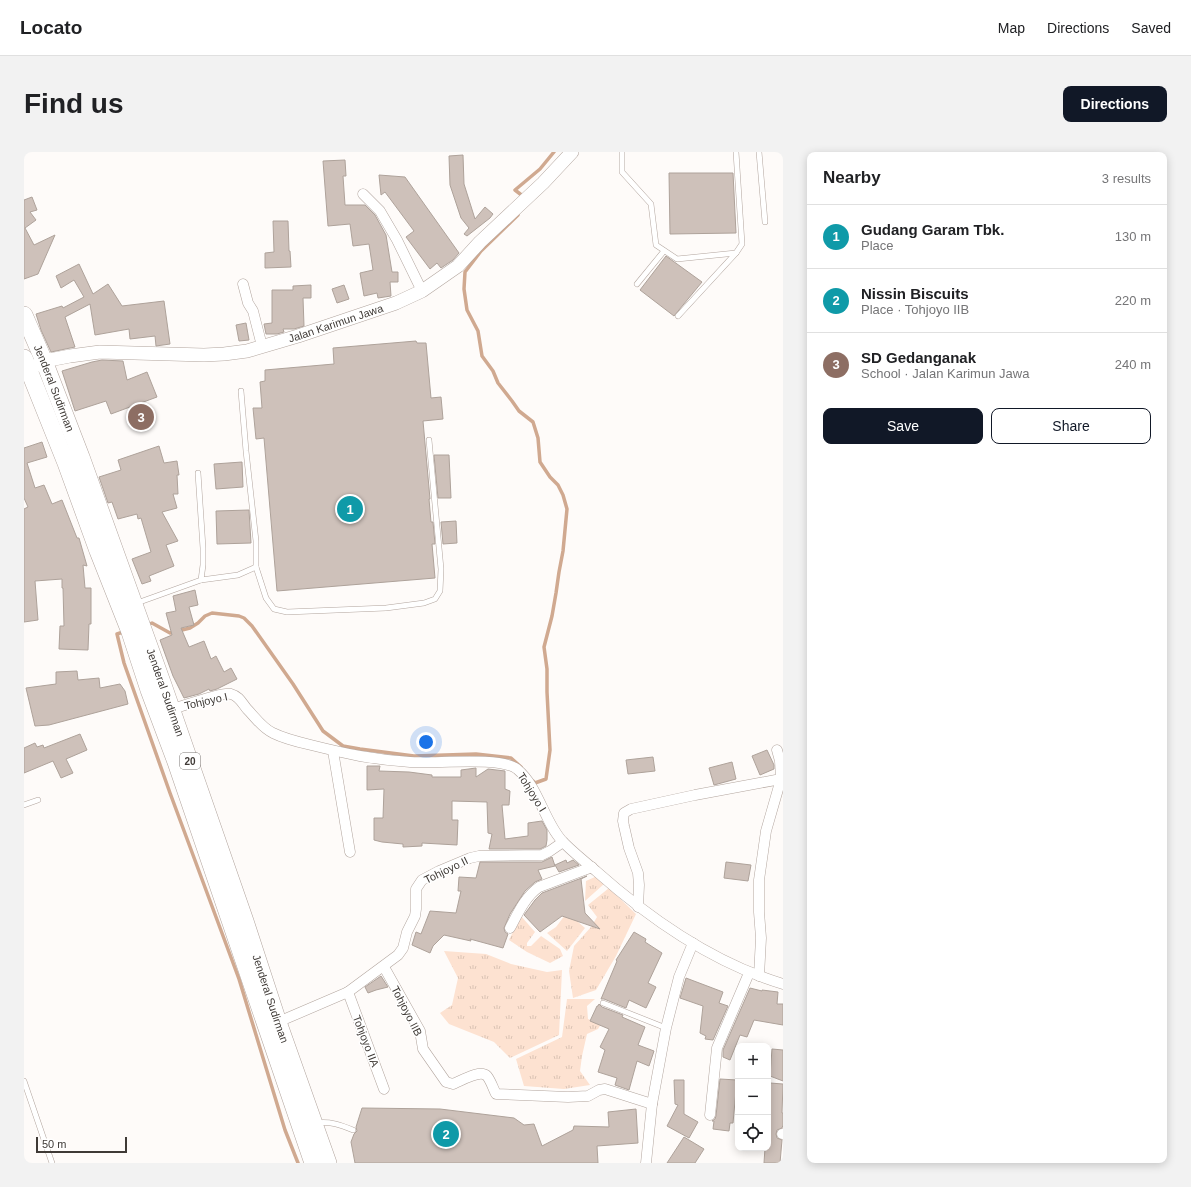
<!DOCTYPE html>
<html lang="en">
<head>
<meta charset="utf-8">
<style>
  :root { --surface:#fff; --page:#f2f2f2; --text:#202124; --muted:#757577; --line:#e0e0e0; --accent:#111827 }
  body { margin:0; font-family:Helvetica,sans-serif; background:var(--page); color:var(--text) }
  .controls { position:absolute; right:12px; bottom:12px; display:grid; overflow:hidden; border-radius:8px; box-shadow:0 2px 10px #0003 }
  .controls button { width:36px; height:36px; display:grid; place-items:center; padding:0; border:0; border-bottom:1px solid var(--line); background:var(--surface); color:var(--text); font:20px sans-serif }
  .scale { position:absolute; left:12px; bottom:10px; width:91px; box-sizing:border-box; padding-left:4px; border:2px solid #3f3a36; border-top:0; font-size:11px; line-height:14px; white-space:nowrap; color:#3f3a36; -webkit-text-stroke:3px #fff; paint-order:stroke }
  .you { position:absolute; left:402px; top:590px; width:14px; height:14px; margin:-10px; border:3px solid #fff; border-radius:50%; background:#1a73e8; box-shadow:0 0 0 6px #1a73e833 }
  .badge { display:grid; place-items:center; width:26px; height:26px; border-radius:50%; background:var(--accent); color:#fff; font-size:13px; font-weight:700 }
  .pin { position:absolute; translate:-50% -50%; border:2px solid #fff; box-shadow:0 1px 4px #0006 }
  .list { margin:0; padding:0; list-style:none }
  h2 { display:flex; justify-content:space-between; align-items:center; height:52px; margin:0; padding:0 16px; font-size:17px }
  h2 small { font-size:13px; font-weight:400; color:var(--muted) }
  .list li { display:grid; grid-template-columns:26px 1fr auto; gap:12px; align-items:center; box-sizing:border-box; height:64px; padding:0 16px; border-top:1px solid var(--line) }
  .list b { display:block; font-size:15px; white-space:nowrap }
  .list p { margin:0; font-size:13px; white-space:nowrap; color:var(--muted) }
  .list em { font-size:13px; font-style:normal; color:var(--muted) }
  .actions { display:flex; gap:8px; padding:12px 16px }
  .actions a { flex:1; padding:9px 0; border:1px solid var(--accent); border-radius:8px; text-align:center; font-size:14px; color:var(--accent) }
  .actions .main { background:var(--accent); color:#fff }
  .icon { flex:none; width:22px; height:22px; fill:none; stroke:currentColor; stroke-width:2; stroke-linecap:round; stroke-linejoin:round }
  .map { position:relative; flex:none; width:759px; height:1011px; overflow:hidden; border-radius:8px }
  header { display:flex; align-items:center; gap:24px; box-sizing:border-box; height:56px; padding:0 20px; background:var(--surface); border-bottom:1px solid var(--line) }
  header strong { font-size:19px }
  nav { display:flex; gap:22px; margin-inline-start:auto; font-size:14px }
  .intro { display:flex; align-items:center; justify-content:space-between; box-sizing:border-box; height:96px; padding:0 24px }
  h1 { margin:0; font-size:28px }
  .button { padding:10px 18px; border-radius:8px; background:var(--accent); color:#fff; font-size:14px; font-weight:700 }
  main { display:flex; gap:24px; padding:0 24px }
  aside { flex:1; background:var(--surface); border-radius:8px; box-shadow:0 2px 10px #0003 }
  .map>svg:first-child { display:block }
  .grass { fill:url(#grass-tufts) }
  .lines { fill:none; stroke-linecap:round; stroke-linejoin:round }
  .stream { stroke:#d0a990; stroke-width:3.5 }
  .building { fill:#cec1ba; stroke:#aea29a }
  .service-casing { stroke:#b2a59e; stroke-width:6 }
  .minor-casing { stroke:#b2a59e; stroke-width:11 }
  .tertiary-casing { stroke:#b2a59e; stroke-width:14 }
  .trunk-casing { stroke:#b2a59e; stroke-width:18 }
  .service { stroke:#fff; stroke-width:5 }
  .minor { stroke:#fff; stroke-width:10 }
  .tertiary { stroke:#fff; stroke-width:13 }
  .trunk { stroke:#fff; stroke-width:17 }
  .labels { text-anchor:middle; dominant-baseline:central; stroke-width:3; stroke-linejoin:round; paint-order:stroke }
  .shield { fill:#fff; stroke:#797572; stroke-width:1 }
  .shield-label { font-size:10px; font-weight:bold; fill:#3f3a36 }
  .street-label { font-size:11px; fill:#3f3a36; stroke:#fff }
</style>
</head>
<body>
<header>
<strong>Locato</strong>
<nav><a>Map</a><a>Directions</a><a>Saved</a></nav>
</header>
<div class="intro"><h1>Find us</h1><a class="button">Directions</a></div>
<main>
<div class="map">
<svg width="759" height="1011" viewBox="0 0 759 1011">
  <defs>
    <pattern id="grass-tufts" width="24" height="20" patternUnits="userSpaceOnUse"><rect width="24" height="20" fill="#fde2d1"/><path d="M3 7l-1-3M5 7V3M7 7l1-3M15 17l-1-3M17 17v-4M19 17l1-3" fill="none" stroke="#dac3b4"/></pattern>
  </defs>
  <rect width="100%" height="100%" fill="#fefbf9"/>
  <g class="grass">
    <polygon points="573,724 580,732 561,749 562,729"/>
    <polygon points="585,736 612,762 592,804 572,838 549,846 545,819 550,794 567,775 573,765 564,753"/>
    <polygon points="545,762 561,776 543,799 523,781 532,775 541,763"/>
    <polygon points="497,764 511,780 503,791 503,794 507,794 517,784 536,797 539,804 526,811 503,800 485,788"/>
    <polygon points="420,799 462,802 487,812 523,820 538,818 535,883 486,906 470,890 425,872 416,861 428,853 434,826"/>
    <polygon points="543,847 571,847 563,854 564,867 577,872 574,877 563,882 558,904 556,919 566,933 540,937 500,934 492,907 538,885"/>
  </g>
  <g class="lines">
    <g class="stream">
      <polyline points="500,45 491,38 516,17 530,0"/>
      <polyline points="494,63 457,99 441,120 440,137 443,158 454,179 458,204 469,219 474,231 488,249 495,259 509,270 514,286 516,310 526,325 534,333 539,343 543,357 539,399 535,420 532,441 528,464 520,495 523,517 523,540 526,598 522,627 511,631 509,629"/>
      <polyline points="123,473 128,471 146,481 166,476 174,471 181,464 188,461 215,464 220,466 228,474 269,532 299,579 319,594 336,597 390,604 452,602 487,606 497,615"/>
      <polyline points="102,479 93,482 100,511 146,641 215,827 261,978 274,1011"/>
    </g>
  </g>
  <g class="building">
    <polygon points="439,3 440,32 451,67 461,55 469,62 466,66 443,84 440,82 445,76 437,66 426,33 425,4"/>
    <polygon points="321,8 322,24 319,24 321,53 341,53 351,63 362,83 368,120 374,120 374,130 366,130 367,144 354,146 353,141 340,144 336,121 349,118 345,92 329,94 326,72 304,74 299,9"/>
    <polygon points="645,21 709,21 712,81 646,82"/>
    <polygon points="355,23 381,25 435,101 429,108 417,116 413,111 406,117 382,85 390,79 361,40 357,43"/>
    <polygon points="8,45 13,58 6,60 12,68 1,76 10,93 31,83 14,122 0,127 0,48"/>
    <polygon points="249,69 264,69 265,99 266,99 267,115 241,116 241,101 250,100"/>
    <polygon points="642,104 678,130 650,164 616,138"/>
    <polygon points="55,112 69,142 84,132 98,154 140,149 146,192 132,194 131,184 106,187 105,177 71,183 66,152 41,165 51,195 27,200 17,178 12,162 38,154 39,156 60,145 50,128 37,136 32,124"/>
    <polygon points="287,133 287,146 279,146 280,174 270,177 259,177 260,180 253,182 242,182 240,172 248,171 248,138 269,138 269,134"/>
    <polygon points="320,133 325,147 313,151 308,137"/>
    <polygon points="222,171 225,188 215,189 212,173"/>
    <polygon points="392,189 393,191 402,191 407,246 417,245 419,267 399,269 406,347 405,347 407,370 409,370 411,392 408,392 411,426 253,439 240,286 232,287 229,256 238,256 236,230 241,229 241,218 310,212 309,196"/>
    <polygon points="78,208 99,209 103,228 123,220 133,245 87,262 82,249 51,259 38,219 68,210"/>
    <polygon points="18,290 23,305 3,311 11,336 20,333 28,352 38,348 53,386 55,386 63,414 59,413 61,436 67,436 67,472 65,472 64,498 35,497 36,474 40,474 39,436 38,436 38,427 11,429 14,468 0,470 0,357 4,355 0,346 0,296"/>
    <polygon points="135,294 140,311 153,309 155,323 153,323 154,342 149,342 153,356 138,360 154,389 142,393 150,414 125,424 127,429 118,432 108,407 127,400 117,366 114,367 113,362 94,367 88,350 84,351 75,325 97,318 94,308"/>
    <polygon points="410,303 425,303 427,346 414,346"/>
    <polygon points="218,310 219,335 192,337 190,312"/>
    <polygon points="225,358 227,391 193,392 192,359"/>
    <polygon points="432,369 433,391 419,392 417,370"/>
    <polygon points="171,438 174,453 165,455 170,473 157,476 165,495 180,489 187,507 192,504 200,520 207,516 213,527 193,537 186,539 185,537 175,542 160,546 149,524 136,488 148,483 142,461 152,459 149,444"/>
    <polygon points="53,519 54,528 75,526 76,536 96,532 101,539 104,552 25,573 11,574 2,536 32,532 32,520"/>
    <polygon points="56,582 63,598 42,607 49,621 37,626 29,609 0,621 0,596 11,591 13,595 19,593 20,596"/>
    <polygon points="743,598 750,613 750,617 736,623 728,604"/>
    <polygon points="629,605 631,619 604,622 602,608"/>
    <polygon points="708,610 712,627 690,633 685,616"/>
    <polygon points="343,614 356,614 355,619 385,620 408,623 408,625 437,625 437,618 452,616 452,625 464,617 481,619 481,637 486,639 485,653 478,653 481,687 504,684 504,671 518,669 523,678 523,688 522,694 516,697 465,697 468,682 464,681 463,650 428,649 428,668 434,668 433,693 398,691 398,694 379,695 379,692 358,690 350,688 350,666 359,666 360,637 343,638"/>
    <polygon points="528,705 531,714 514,718 518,727 511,730 501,739 486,762 480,776 481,780 484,782 479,796 446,787 447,789 420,783 409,794 406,801 388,793 392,780 397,782 406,759 432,761 437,739 434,739 435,725 452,726 456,710 518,710"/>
    <polygon points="542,708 543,711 549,708 555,713 535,720 531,713"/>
    <polygon points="702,710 727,713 724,729 700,726"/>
    <polygon points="563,724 557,727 561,761 576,777 538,764 516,780 500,763 511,748 518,741"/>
    <polygon points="610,780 622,787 621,790 638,801 624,831 632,835 622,856 605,848 602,856 580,847 577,847 593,809 592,808"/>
    <polygon points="357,824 364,835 352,838 344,841 341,835"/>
    <polygon points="662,826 699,840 695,851 704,854 689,888 681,887 682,884 676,881 679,854 656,846"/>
    <polygon points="726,836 738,839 738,838 754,840 753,852 759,852 759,873 730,868 723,885 716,883 706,908 699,905 699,898"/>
    <polygon points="575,852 578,855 599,863 598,865 621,875 614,893 630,899 625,914 613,909 605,938 591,933 593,926 574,920 581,898 576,895 585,877 566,869 573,854 574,854"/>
    <polygon points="748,897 759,898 759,929 746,924"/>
    <polygon points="696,927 713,928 709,971 706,971 705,979 689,977 690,969 688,969 691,967 692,964"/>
    <polygon points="650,928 660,928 660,962 674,970 665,986 643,974 654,953 651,952"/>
    <polygon points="746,931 759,932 758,961 759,961 759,973 758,976 753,978 752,982 753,986 758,988 756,1011 740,1011 741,996 744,996 744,985 746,985 746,956 745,956"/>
    <polygon points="338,956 416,957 490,966 500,973 510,972 518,994 549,978 550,974 585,975 584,960 612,957 614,991 573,994 574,1011 331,1011 327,990 330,982 333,979 332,975"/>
    <polygon points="660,985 680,997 671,1011 643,1011"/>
  </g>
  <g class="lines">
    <defs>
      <g id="service">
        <polyline points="598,0 598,20 627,52 632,93 653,107 712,101 718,92 712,0"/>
        <polyline points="735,0 741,70"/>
        <polyline points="613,132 640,99"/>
        <polyline points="654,164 712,101"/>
        <polyline points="232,415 242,446 250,457 263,460 362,456 400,451 411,447 416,439 417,417 405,288"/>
        <polyline points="177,428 214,423 232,415 232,389 222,299 217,239"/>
        <polyline points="113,451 177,428 179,413 179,396 174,321"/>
        <polyline points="0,653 14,648"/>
        <polyline points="579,851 642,876"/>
        <polyline points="0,929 28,1011"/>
        <path d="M292,971C306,969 317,973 329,978"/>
      </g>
      <g id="minor">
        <polyline points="339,42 356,59 373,88 398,139"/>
        <polyline points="219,132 224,151 229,159 238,194"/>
        <path d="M148,557C160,554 197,540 207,542C215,544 218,551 223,557C231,565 238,576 249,581C261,587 274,590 287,593C303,597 320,601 336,604C353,607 370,609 386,610C410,612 476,604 493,617C515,635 520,670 539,690C549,700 561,710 572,719C626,767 689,811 759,832"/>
        <polyline points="309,599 326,700"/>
        <polyline points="614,755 615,733 614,721 605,696 600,674 599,669 600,661 607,657 671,643 757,627"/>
        <path d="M486,776C494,761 501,745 515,735L568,715"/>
        <path d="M360,815L396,879L399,897L422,930L429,932C437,929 456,917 463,924C467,929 469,936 472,942L544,945L564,944L575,938L581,937L628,952"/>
        <polyline points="735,824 737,786 735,760 735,728 742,679 757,627 756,609 753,598"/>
        <polyline points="324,840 360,937"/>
        <polyline points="254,870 324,840 374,803 379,796 383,780 391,764 392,757 392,737 398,728 415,719 446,706 455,704 518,703 526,699 539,690"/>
        <polyline points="686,963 693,896 725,821"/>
        <polyline points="758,982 759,982"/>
        <polyline points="622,1011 628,952 642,876 655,825 669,791"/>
      </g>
      <g id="tertiary">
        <path id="s1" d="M13,213L20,209L46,204L76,200L180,203L200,202L223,199L274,184L372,151L398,139L434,114L456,90L519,31L548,0"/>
      </g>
      <g id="trunk">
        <path id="s2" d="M0,163L20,209L57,305L139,533L221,769L254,870L304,1011"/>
        <polyline points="0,206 42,311 74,399 106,480 125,538 152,610 289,1011"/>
      </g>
    </defs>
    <use href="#service" class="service-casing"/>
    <use href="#minor" class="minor-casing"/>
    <use href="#tertiary" class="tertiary-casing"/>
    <use href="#trunk" class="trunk-casing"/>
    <use href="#service" class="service"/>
    <use href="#minor" class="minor"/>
    <use href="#tertiary" class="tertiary"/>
    <use href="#trunk" class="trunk"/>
  </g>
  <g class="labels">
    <rect class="shield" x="156" y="601" width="20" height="16" rx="3"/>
    <g class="shield-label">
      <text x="166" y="609">20</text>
    </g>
    <g class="street-label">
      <text stroke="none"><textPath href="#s1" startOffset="305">Jalan Karimun Jawa</textPath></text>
      <text stroke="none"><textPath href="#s2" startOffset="79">Jenderal Sudirman</textPath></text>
      <text stroke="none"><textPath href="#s2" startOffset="403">Jenderal Sudirman</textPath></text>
      <text transform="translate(182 549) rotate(-13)">Tohjoyo I</text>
      <text transform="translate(508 640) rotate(58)">Tohjoyo I</text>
      <text transform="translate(422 718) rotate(-26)">Tohjoyo II</text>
      <text stroke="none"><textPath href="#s2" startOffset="727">Jenderal Sudirman</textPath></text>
      <text transform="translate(383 859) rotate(63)">Tohjoyo IIB</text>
      <text transform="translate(342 889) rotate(69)">Tohjoyo IIA</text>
    </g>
  </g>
</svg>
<div class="controls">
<button>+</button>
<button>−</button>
<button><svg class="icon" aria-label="locate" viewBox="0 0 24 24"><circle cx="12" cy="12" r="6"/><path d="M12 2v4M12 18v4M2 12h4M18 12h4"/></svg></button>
</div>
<div class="scale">50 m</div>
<div class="you"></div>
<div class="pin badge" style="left:326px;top:357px;background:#0f9aa8">1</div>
<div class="pin badge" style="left:422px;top:982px;background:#0f9aa8">2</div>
<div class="pin badge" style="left:117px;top:265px;background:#8d6e63">3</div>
</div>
<aside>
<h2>Nearby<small>3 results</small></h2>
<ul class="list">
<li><span class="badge" style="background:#0f9aa8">1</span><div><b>Gudang Garam Tbk.</b><p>Place</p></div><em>130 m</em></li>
<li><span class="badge" style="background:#0f9aa8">2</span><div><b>Nissin Biscuits</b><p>Place · Tohjoyo IIB</p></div><em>220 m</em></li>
<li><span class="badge" style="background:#8d6e63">3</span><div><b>SD Gedanganak</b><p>School · Jalan Karimun Jawa</p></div><em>240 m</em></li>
</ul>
<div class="actions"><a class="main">Save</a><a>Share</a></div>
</aside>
</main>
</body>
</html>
